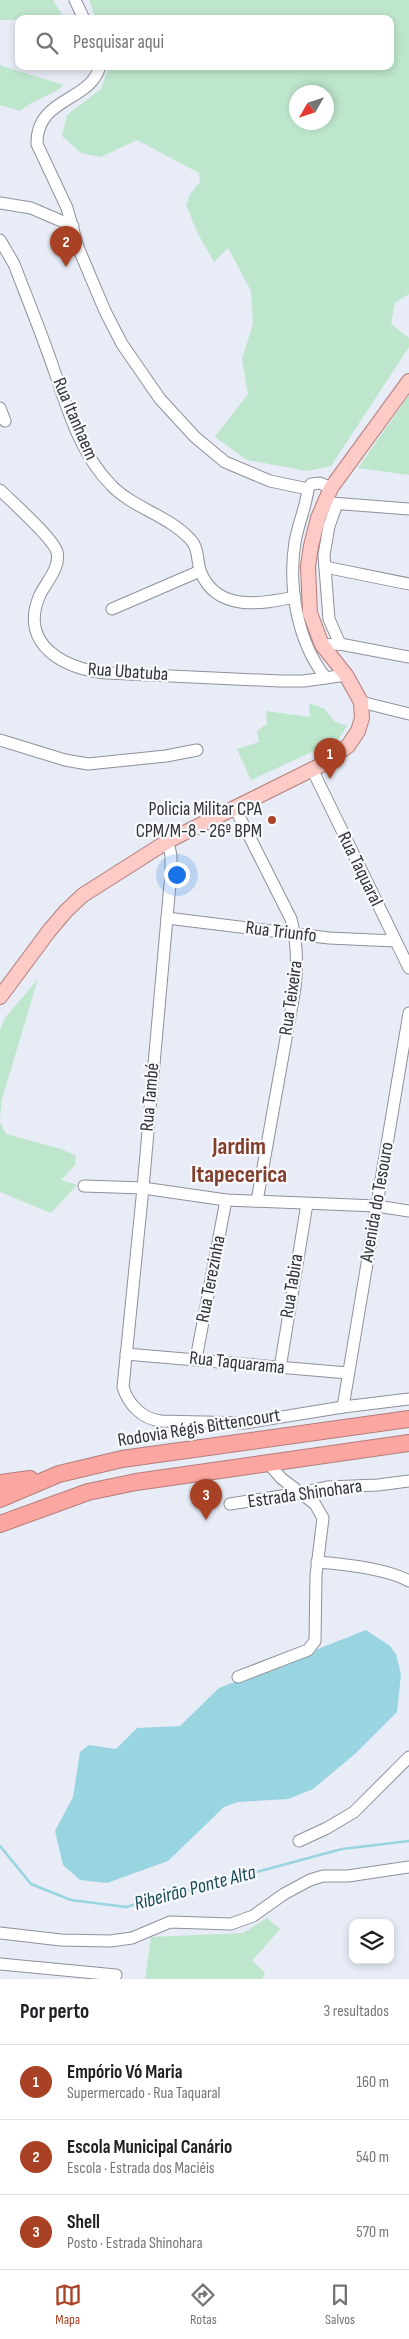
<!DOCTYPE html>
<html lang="pt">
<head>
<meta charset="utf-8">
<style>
  :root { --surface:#fff; --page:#f6f6f6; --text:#202124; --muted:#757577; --line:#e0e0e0; --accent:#a94124 }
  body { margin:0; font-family:"Sofia Sans Condensed",sans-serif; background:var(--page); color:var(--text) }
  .controls { position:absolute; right:15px; bottom:15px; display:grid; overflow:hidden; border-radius:10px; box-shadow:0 2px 8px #0003 }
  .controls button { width:45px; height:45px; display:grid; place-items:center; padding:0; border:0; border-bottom:1px solid var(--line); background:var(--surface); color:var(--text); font:25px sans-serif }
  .compass { position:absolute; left:289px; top:85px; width:45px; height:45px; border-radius:50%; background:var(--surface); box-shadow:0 2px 8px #0003; rotate:231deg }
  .you { position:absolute; left:176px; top:874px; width:18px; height:18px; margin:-12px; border:4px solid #fff; border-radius:50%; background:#1a73e8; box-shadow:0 0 0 8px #1a73e833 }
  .badge { display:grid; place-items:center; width:32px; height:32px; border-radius:50%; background:var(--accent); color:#fff; font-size:16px; font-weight:700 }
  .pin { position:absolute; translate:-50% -41px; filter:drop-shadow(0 1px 2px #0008) }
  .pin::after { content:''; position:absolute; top:26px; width:18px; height:15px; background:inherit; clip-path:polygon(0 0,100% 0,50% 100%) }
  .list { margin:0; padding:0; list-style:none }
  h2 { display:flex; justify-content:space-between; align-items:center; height:65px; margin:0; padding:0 20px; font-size:21px }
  h2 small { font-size:16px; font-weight:400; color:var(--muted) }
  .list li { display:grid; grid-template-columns:32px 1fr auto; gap:15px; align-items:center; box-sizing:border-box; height:75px; padding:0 20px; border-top:1px solid var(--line) }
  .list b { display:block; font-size:19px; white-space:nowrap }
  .list p { margin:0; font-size:16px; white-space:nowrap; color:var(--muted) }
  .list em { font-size:16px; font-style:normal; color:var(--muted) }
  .icon { flex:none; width:28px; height:28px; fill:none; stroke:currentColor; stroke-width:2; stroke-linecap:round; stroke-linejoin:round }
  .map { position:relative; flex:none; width:409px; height:1979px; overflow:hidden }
  .search { position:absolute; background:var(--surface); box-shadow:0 2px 8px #0003; left:15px; right:15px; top:15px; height:55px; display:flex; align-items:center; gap:12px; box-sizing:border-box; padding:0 18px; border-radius:10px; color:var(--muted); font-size:19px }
  .sheet { height:290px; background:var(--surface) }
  nav { display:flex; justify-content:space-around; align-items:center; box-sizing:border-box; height:70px; border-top:1px solid var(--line); background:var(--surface); font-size:14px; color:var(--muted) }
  nav a { display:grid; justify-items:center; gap:2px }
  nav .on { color:var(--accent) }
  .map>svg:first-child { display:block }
  .green { fill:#bee6cc; fill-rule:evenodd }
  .water { fill:#99d4e1 }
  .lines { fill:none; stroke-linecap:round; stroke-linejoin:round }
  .stream { stroke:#99d4e1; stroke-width:2.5 }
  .minor-casing { stroke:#8d919b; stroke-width:13 }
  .major-casing { stroke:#b47e7b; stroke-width:16 }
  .highway-casing { stroke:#b47e7b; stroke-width:18 }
  .minor { stroke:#fff; stroke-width:11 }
  .major { stroke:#fdcac6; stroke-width:14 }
  .highway { stroke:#fba6a0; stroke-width:16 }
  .poi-dot { fill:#a94124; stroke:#f7f9fd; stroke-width:2 }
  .labels { text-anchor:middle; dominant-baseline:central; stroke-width:4.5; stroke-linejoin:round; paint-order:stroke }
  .street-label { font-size:19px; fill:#313337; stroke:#f7f9fd }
  .poi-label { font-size:19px; fill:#313337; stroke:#f7f9fd; text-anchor:end }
  .water-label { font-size:20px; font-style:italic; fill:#194c56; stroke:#f7f9fd }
  .district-label { font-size:24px; font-weight:bold; fill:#833e2b; stroke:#f7f9fd }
</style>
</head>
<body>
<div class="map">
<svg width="409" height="1979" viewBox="0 0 409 1979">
  <rect width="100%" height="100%" fill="#e7ecf6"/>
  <g class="green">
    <polygon points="0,0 53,0 65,19 0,20"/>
    <path d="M89,0H409V294L395,303L391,324L409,338V347L331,466L307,471L247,460L215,437L248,394L242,359L253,324L251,291L228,248L214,262L198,234L186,205L191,193L200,182L199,173L137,140L101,157L81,153L62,136L67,115L101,89L109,66H390V19H96ZM296,92H326V122H296Z"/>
    <path d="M0,64L2,66L64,85C50,97 34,99 20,111L0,105Z"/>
    <polygon points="409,395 409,475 358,468"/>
    <polygon points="309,703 325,709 334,721 347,726 338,740 251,780 237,749 259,742 257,731 267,724 266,711 310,717"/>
    <polygon points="38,979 2,1099 0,1117 0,1030 5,1018"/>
    <polygon points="0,1122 6,1134 61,1149 76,1156 75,1165 61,1180 77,1185 51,1213 0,1192"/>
    <polygon points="267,1918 280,1929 252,1961 265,1973 262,1979 145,1979 151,1937 243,1933"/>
  </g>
  <polygon class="water" points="366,1630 390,1646 396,1654 401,1674 397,1712 356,1753 313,1789 288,1799 238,1802 224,1807 168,1861 107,1883 80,1880 63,1865 55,1831 73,1797 80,1752 89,1745 116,1749 137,1728 180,1726 219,1688"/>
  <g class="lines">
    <polyline class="stream" points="0,1846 31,1884 71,1900 126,1907 342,1849 409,1841"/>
    <defs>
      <g id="minor">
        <polyline points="75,0 84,19"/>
        <path d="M100,66C91,102 36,97 37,144L67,208L78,247L105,311L122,344L160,399L195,437L225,462L270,481L308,489L311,484L320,483L331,488"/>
        <polyline points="0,203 31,208 73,226"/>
        <path d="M0,240L14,264C27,298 41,332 53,367C67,407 80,454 111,485C133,508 167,515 189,538C200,548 196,561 201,573C218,612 261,604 295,597"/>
        <polyline points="0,408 5,421"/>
        <path d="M308,489C306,507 298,524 295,542C288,586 297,642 326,678"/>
        <path d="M0,490C12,502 53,538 57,552C61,568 45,583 39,597C19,646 67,670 107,673L280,681H304L346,675"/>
        <polyline points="331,503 409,509"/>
        <polyline points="337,504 329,526 324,555 329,619 340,644"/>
        <polyline points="325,567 409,584"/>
        <polyline points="112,609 200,571"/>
        <polyline points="322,645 340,644 409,657"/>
        <polyline points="361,702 409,714"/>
        <polyline points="0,740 65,760 88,764 166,756 197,750"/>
        <polyline points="312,769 409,968"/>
        <path d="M235,808L291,919C297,942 298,964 295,988L257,1201"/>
        <path d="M168,841L171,856V873L143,1188L123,1387C128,1404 142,1419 161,1421L245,1423L343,1407"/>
        <polyline points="167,918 329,938 395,941"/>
        <polyline points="409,1013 343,1407 409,1399"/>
        <polyline points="84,1186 143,1188 226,1200 377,1206 409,1211"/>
        <polyline points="126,1354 348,1373"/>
        <polyline points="196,1359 226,1200"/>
        <polyline points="280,1368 307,1204"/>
        <polyline points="230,1504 300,1493 327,1487 378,1485 409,1481"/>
        <path d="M317,1562C344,1564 385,1568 409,1581"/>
        <polyline points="238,1677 308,1650 315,1641 316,1575 323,1518 315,1504 281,1478 269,1464"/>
        <polyline points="299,1841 327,1828 354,1812 409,1757"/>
        <polyline points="0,1933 61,1940 110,1941 132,1938 170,1922 231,1924 253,1916 284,1894 310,1880 323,1876 348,1876 409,1867"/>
        <polyline points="0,1964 116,1975"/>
      </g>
      <polyline id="major" points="0,997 49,931 66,911 83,895 168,841 323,764 348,746 358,731 362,718 361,702 346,675 322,645 310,613 308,566 311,546 318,518 331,488 409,381"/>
      <g id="highway">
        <polyline points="0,1483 30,1479"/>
        <polyline points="0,1499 59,1474 122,1459 409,1419"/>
        <polyline points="0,1524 88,1492 136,1482 409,1443"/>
      </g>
    </defs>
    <use href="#minor" class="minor-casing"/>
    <use href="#major" class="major-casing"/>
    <use href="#highway" class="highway-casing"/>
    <use href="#minor" class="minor"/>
    <use href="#major" class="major"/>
    <use href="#highway" class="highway"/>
  </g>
  <circle class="poi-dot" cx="272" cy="820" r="5"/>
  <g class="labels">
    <g class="street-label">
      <text transform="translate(75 419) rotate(67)">Rua Itanhaem</text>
      <text transform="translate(128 672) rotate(4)">Rua Ubatuba</text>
      <text transform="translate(360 869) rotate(64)">Rua Taquaral</text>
      <text transform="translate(281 932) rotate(7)">Rua Triunfo</text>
      <text transform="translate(291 998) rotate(-82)">Rua Teixeira</text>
      <text transform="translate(150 1097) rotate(-85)">Rua També</text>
      <text transform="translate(377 1202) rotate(-80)">Avenida do Tesouro</text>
      <text transform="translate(211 1279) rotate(-79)">Rua Terezinha</text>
      <text transform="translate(292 1286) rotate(-81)">Rua Tabira</text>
      <text transform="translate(237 1363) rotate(6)">Rua Taquarama</text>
      <text transform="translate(199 1428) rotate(-9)">Rodovia Régis Bittencourt</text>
      <text transform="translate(305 1494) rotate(-8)">Estrada Shinohara</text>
    </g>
    <g class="poi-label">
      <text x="262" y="809">Policia Militar CPA<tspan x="262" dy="22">CPM/M-8 - 26º BPM</tspan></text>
    </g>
    <g class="water-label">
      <text transform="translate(195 1888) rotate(-15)">Ribeirão Ponte Alta</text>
    </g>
    <g class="district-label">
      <text x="239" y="1146">Jardim<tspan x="239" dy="28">Itapecerica</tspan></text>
    </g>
  </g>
</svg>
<div class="controls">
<button><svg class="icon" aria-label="layers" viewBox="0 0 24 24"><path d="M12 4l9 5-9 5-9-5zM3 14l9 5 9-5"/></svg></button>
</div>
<svg class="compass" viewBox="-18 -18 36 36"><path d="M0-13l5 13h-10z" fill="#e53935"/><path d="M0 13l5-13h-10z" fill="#757577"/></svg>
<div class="you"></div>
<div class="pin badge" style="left:330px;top:779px">1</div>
<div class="pin badge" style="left:66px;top:267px">2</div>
<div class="pin badge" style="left:206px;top:1520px">3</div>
<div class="search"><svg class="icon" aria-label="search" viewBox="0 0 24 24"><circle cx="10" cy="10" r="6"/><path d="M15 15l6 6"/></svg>Pesquisar aqui</div>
</div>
<section class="sheet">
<h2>Por perto<small>3 resultados</small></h2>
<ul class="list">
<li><span class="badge">1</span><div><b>Empório Vó Maria</b><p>Supermercado · Rua Taquaral</p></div><em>160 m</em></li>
<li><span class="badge">2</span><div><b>Escola Municipal Canário</b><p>Escola · Estrada dos Maciéis</p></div><em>540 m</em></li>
<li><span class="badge">3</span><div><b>Shell</b><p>Posto · Estrada Shinohara</p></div><em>570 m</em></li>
</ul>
</section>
<nav>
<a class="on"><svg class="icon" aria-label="map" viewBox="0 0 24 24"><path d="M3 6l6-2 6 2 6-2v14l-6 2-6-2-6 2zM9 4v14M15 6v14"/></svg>Mapa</a>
<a><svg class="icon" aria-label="directions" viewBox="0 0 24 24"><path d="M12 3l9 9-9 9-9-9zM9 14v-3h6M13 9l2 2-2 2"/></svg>Rotas</a>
<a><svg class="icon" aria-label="saved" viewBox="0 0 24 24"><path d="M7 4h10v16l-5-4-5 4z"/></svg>Salvos</a>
</nav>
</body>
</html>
